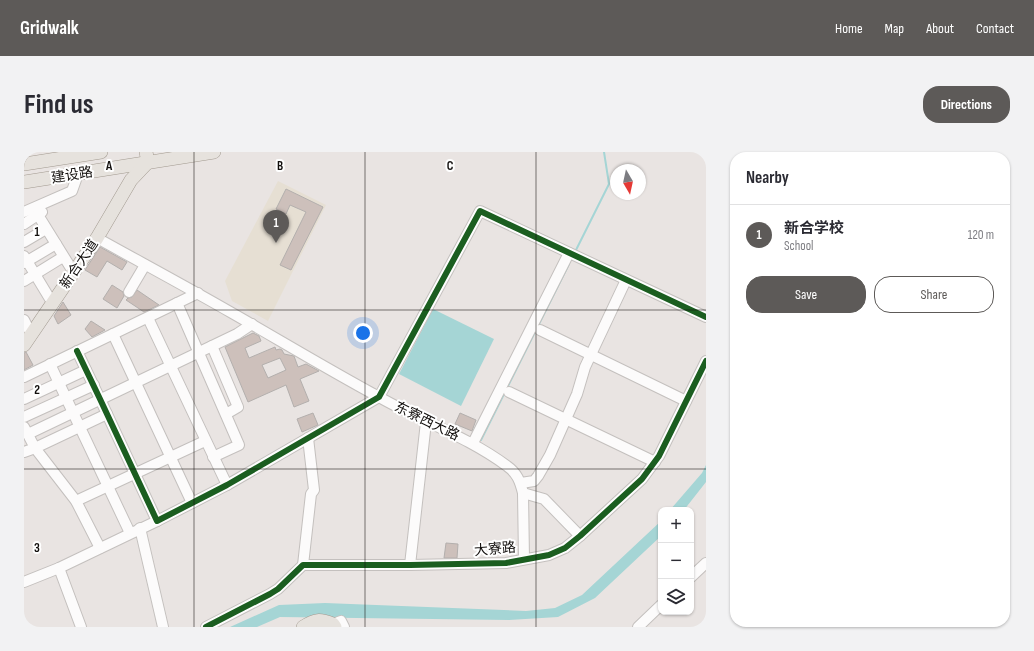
<!DOCTYPE html>
<html lang="en">
<head>
<meta charset="utf-8">
<style>
  :root { --surface:#fff; --page:#f2f2f3; --text:#2b2b33; --muted:#7c7c81; --line:#e1e1e2; --accent:#5d5a58 }
  body { margin:0; font-family:"Sofia Sans Condensed","Noto Sans SC",sans-serif; background:var(--page); color:var(--text) }
  .controls { position:absolute; right:12px; bottom:12px; display:grid; overflow:hidden; border-radius:8px; box-shadow:0 1px 3px #0004 }
  .controls button { width:36px; height:36px; display:grid; place-items:center; padding:0; border:0; border-bottom:1px solid var(--line); background:var(--surface); color:var(--text); font:20px sans-serif }
  .compass { position:absolute; left:586px; top:12px; width:36px; height:36px; border-radius:50%; background:var(--surface); box-shadow:0 1px 3px #0004; rotate:171deg }
  .you { position:absolute; left:339px; top:181px; width:14px; height:14px; margin:-10px; border:3px solid #fff; border-radius:50%; background:#1a73e8; box-shadow:0 0 0 6px #1a73e833 }
  .badge { display:grid; place-items:center; width:26px; height:26px; border-radius:50%; background:var(--accent); color:#fff; font-size:13px; font-weight:700 }
  .pin { position:absolute; translate:-50% -33px; filter:drop-shadow(0 1px 2px #0008) }
  .pin::after { content:''; position:absolute; top:21px; width:14px; height:12px; background:inherit; clip-path:polygon(0 0,100% 0,50% 100%) }
  .list { margin:0; padding:0; list-style:none }
  h2 { display:flex; justify-content:space-between; align-items:center; height:52px; margin:0; padding:0 16px; font-size:17px }
  h2 small { font-size:13px; font-weight:400; color:var(--muted) }
  .list li { display:grid; grid-template-columns:26px 1fr auto; gap:12px; align-items:center; box-sizing:border-box; height:60px; padding:0 16px; border-top:1px solid var(--line) }
  .list b { display:block; font-size:15px; white-space:nowrap }
  .list p { margin:0; font-size:13px; white-space:nowrap; color:var(--muted) }
  .list em { font-size:13px; font-style:normal; color:var(--muted) }
  .actions { display:flex; gap:8px; padding:12px 16px }
  .actions a { flex:1; padding:9px 0; border:1px solid var(--accent); border-radius:16px; text-align:center; font-size:14px; color:var(--accent) }
  .actions .main { background:var(--accent); color:#fff }
  .icon { flex:none; width:22px; height:22px; fill:none; stroke:currentColor; stroke-width:2; stroke-linecap:round; stroke-linejoin:round }
  .map { position:relative; flex:none; width:682px; height:475px; overflow:hidden; border-radius:16px }
  header { display:flex; align-items:center; gap:24px; box-sizing:border-box; height:56px; padding:0 20px; background:var(--accent); color:#fff }
  header strong { font-size:19px }
  nav { display:flex; gap:22px; margin-inline-start:auto; font-size:14px }
  .intro { display:flex; align-items:center; justify-content:space-between; box-sizing:border-box; height:96px; padding:0 24px }
  h1 { margin:0; font-size:28px }
  .button { padding:10px 18px; border-radius:16px; background:var(--accent); color:#fff; font-size:14px; font-weight:700 }
  main { display:flex; gap:24px; padding:0 24px }
  aside { flex:1; background:var(--surface); border-radius:16px; box-shadow:0 1px 3px #0004 }
  .map>svg:first-child { display:block }
  .education { fill:#e6dfd3 }
  .water { fill:#a5d5d5 }
  .lines { fill:none; stroke-linecap:round; stroke-linejoin:round }
  .stream { stroke:#a5d5d5; stroke-width:2 }
  .building { fill:#cdc0bb; stroke:#b3afad; fill-rule:evenodd }
  .minor-casing { stroke:#c4c0be; stroke-width:12 }
  .major-casing { stroke:#a29a90; stroke-width:14 }
  .minor { stroke:#fcfbfb; stroke-width:10 }
  .major { stroke:#e6e2dd; stroke-width:13 }
  .cycleway-casing { stroke:#fff; stroke-width:8 }
  .cycleway { stroke:#1b5e20; stroke-width:6 }
  .grid { fill:none; stroke:#120f0d; stroke-width:1; stroke-opacity:0.55 }
  .labels { text-anchor:middle; dominant-baseline:central; stroke-width:4; stroke-linejoin:round; paint-order:stroke }
  .street-label { font-size:14px; fill:#120f0d; stroke:#fff }
  .grid-label { font-size:13px; text-anchor:middle; font-weight:bold; fill:#120f0d; stroke:#fff; stroke-width:4; stroke-linejoin:round; paint-order:stroke }
</style>
</head>
<body>
<header>
<strong>Gridwalk</strong>
<nav><a>Home</a><a>Map</a><a>About</a><a>Contact</a></nav>
</header>
<div class="intro"><h1>Find us</h1><a class="button">Directions</a></div>
<main>
<div class="map">
<svg width="682" height="475" viewBox="0 0 682 475">
  <rect width="100%" height="100%" fill="#e9e4e2"/>
  <polygon class="education" points="254,29 302,53 244,169 208,149 201,129"/>
  <g class="water">
    <polygon points="409,157 470,187 437,254 375,222"/>
    <polygon points="682,313 682,330 660,358 646,358 678,321"/>
    <polygon points="637,369 637,384 571,446 534,465 485,468 256,465 233,475 206,475 255,453 301,451 502,459 531,456 558,443"/>
  </g>
  <g class="lines">
    <g class="stream">
      <polyline points="552,98 585,32 580,0"/>
      <polyline points="483,236 545,112"/>
      <polyline points="457,288 481,240"/>
    </g>
  </g>
  <g class="building">
    <polygon points="262,37 299,55 267,118 256,113 282,60 266,53 262,62 252,57"/>
    <polygon points="76,95 103,110 98,118 83,109 73,125 61,118"/>
    <polygon points="88,133 99,140 100,144 93,156 79,147"/>
    <polygon points="113,138 135,153 120,160 102,148 104,146 108,145"/>
    <polygon points="39,150 47,163 34,172 30,164"/>
    <polygon points="67,169 81,178 68,185 61,177"/>
    <path d="M229,181L235,184L237,189L221,196L225,206L251,195L252,198L256,197L258,198L260,202L270,204L274,215L282,212L295,219L276,227L285,249L270,255L262,233L224,250L201,195ZM256,206L262,218L244,226L238,213Z"/>
    <polygon points="2,200 9,213 0,218 0,201"/>
    <polygon points="289,261 294,273 278,280 273,267"/>
    <polygon points="436,261 452,268 448,279 431,272"/>
    <polygon points="422,391 434,392 433,406 420,406"/>
  </g>
  <g class="lines">
    <defs>
      <g id="minor">
        <polyline points="0,60 48,39 54,22"/>
        <polyline points="14,63 50,121"/>
        <polyline points="0,72 18,60"/>
        <path d="M73,86C118,111 163,135 208,161C257,189 305,218 355,245C397,269 444,285 483,314C493,321 496,329 499,341L500,407"/>
        <polyline points="0,90 22,77"/>
        <polyline points="0,104 29,152"/>
        <polyline points="0,111 32,92"/>
        <polyline points="0,129 39,105"/>
        <polyline points="105,140 121,113"/>
        <polyline points="153,151 215,293 189,305"/>
        <polyline points="124,166 203,333"/>
        <polyline points="0,168 7,182"/>
        <polyline points="516,178 662,249"/>
        <polyline points="89,182 168,351"/>
        <polyline points="188,194 214,255 202,262"/>
        <polyline points="53,199 76,247 133,369 203,333 355,245 456,59 682,165"/>
        <polyline points="26,212 106,381"/>
        <polyline points="0,225 174,141"/>
        <polyline points="485,240 631,310"/>
        <polyline points="0,247 62,218"/>
        <polyline points="0,265 70,233"/>
        <polyline points="0,275 11,296 0,300"/>
        <polyline points="4,282 188,194 213,182 228,172"/>
        <polyline points="449,291 545,101"/>
        <polyline points="497,331 510,329 514,324 526,303 553,242 561,215 602,128"/>
        <polyline points="499,341 520,347 556,384"/>
        <polyline points="52,349 181,289"/>
        <polyline points="116,376 139,475"/>
        <polyline points="76,396 52,349 11,296 83,262"/>
        <polyline points="279,413 287,342 290,338 284,286"/>
        <polyline points="386,413 402,270"/>
        <polyline points="35,416 57,475"/>
        <polyline points="667,425 682,411"/>
        <polyline points="0,430 35,416 133,369"/>
        <polyline points="309,472 317,469 320,475"/>
        <polyline points="182,475 246,442 254,437 279,413 386,413 482,411 525,403 541,396 556,384 618,327 635,304 682,209"/>
        <polyline points="614,475 637,453"/>
      </g>
      <g id="major">
        <polyline points="0,12 77,0"/>
        <polyline points="0,30 190,0"/>
        <polyline points="0,193 73,86 107,28 124,10 122,0"/>
        <path d="M279,475C291,467 296,467 309,472L311,475"/>
      </g>
    </defs>
    <use href="#minor" class="minor-casing"/>
    <use href="#major" class="major-casing"/>
    <use href="#minor" class="minor"/>
    <use href="#major" class="major"/>
    <defs>
      <g id="cycleway">
        <polyline points="53,199 76,247 133,369 203,333 355,245 456,59 682,165"/>
        <polyline points="182,475 246,442 254,437 279,413 386,413 482,411 525,403 541,396 556,384 618,327 635,304 682,209"/>
      </g>
    </defs>
    <use href="#cycleway" class="cycleway-casing"/>
    <use href="#cycleway" class="cycleway"/>
  </g>
  <path class="grid" d="M170,0V475M341,0V475M512,0V475M0,158H682M0,317H682"/>
  <g class="labels">
    <g class="street-label">
      <text transform="translate(48 23) rotate(-9)">建设路</text>
      <text transform="translate(55 112) rotate(-56)">新合大道</text>
      <text transform="translate(403 269) rotate(26)">东寮西大路</text>
      <text transform="translate(471 397) rotate(-5)">大寮路</text>
    </g>
  </g>
  <g class="grid-label">
    <text x="85" y="18">A</text>
    <text x="256" y="18">B</text>
    <text x="426" y="18">C</text>
    <text x="13" y="84">1</text>
    <text x="13" y="242">2</text>
    <text x="13" y="400">3</text>
  </g>
</svg>
<div class="controls">
<button>+</button>
<button>−</button>
<button><svg class="icon" aria-label="layers" viewBox="0 0 24 24"><path d="M12 4l9 5-9 5-9-5zM3 14l9 5 9-5"/></svg></button>
</div>
<svg class="compass" viewBox="-18 -18 36 36"><path d="M0-13l5 13h-10z" fill="#e53935"/><path d="M0 13l5-13h-10z" fill="#7c7c81"/></svg>
<div class="you"></div>
<div class="pin badge" style="left:252px;top:91px">1</div>
</div>
<aside>
<h2>Nearby<small></small></h2>
<ul class="list">
<li><span class="badge">1</span><div><b>新合学校</b><p>School</p></div><em>120 m</em></li>
</ul>
<div class="actions"><a class="main">Save</a><a>Share</a></div>
</aside>
</main>
</body>
</html>
